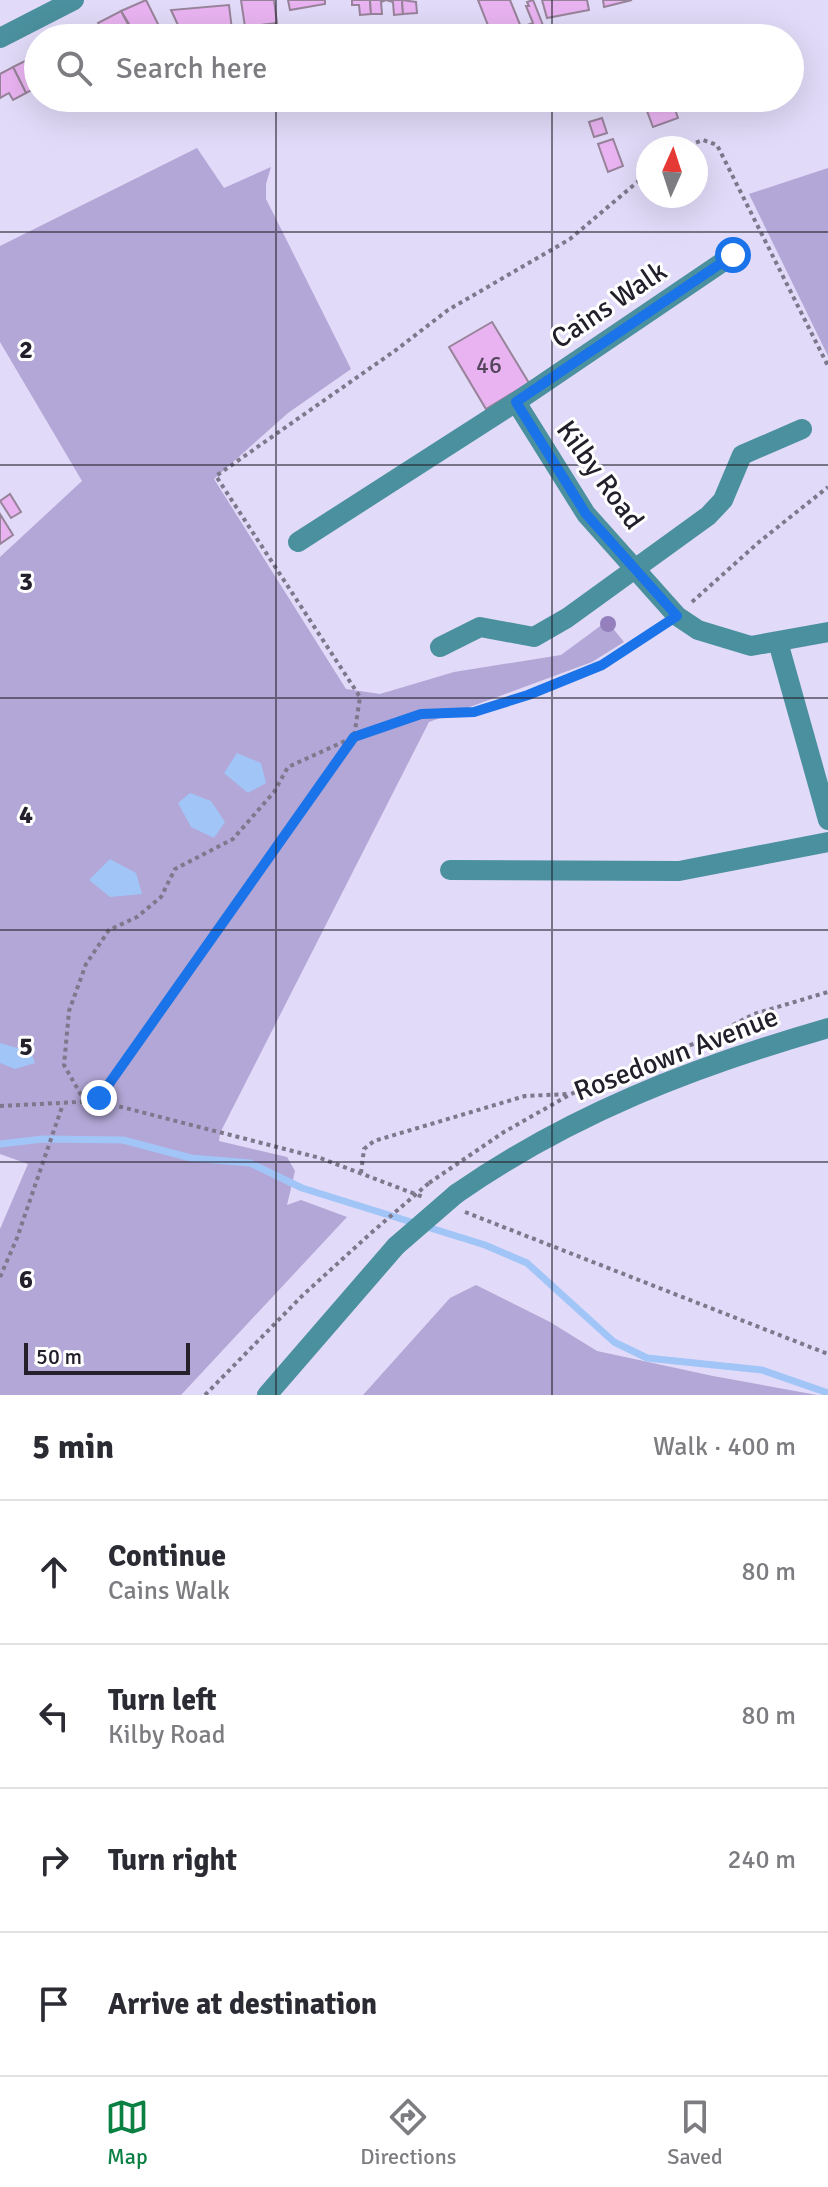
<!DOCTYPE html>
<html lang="en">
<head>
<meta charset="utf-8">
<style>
  :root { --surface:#fff; --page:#f2f2f3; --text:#2b2b33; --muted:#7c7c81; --line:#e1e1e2; --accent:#0b8043 }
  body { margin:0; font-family:Signika,sans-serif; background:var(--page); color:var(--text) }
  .compass { position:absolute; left:636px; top:136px; width:72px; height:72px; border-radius:50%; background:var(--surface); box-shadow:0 8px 32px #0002; rotate:3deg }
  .scale { position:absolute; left:24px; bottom:20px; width:166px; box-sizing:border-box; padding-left:8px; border:4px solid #23202b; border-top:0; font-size:22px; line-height:28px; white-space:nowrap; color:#23202b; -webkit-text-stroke:6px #fff; paint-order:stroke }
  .stop { position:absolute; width:24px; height:24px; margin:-18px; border:6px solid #1a73e8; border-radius:50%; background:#fff }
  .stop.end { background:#1a73e8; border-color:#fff; box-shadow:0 2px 8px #0008 }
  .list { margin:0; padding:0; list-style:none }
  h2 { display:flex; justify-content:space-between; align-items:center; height:104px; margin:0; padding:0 32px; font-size:34px }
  h2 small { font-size:26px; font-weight:400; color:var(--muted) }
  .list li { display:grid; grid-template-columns:52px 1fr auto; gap:24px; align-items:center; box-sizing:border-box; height:144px; padding:0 32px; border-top:2px solid var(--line) }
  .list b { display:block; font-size:30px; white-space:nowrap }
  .list p { margin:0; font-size:26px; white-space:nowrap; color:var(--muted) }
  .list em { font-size:26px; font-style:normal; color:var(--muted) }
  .icon { flex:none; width:44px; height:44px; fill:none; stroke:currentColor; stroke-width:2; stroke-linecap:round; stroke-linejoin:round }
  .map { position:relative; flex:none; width:828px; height:1395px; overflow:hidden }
  .search { position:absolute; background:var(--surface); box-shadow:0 8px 32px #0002; left:24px; right:24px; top:24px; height:88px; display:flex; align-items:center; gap:20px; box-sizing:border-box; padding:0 28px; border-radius:44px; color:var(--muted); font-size:30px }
  .sheet { height:680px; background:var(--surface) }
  nav { display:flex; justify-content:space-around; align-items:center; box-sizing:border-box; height:112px; border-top:2px solid var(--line); background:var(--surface); font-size:22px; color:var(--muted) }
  nav a { display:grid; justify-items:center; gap:4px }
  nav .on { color:var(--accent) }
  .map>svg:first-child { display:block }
  .green { fill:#b2a7d6 }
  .water { fill:#a2c5f8 }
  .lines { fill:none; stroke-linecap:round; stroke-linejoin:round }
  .stream { stroke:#a2c5f8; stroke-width:7 }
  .building { fill:#e9b3f1; stroke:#97839a; stroke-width:2 }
  .path { stroke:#7d788c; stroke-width:4; stroke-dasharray:4 4; stroke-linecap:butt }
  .minor { stroke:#4b909e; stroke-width:20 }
  .path-bridge { stroke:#7d788c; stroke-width:4; stroke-dasharray:4 4; stroke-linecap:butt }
  .minor-bridge { stroke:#4b909e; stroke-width:20 }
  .tree { fill:#9380bc }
  .route { stroke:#1a73e8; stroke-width:10 }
  .grid { fill:none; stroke:#23202b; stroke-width:2; stroke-opacity:0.55 }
  .labels { text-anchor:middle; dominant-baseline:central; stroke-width:6; stroke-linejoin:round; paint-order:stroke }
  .number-label { font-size:24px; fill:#54455c }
  .street-label { font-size:28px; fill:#23202b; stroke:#fff }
  .grid-label { font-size:26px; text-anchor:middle; font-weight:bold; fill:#23202b; stroke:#fff; stroke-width:6; stroke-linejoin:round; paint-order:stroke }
</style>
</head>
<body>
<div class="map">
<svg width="828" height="1395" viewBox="0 0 828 1395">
  <rect width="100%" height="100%" fill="#e1daf8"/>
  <g class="green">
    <polygon points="197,148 224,188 271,167 266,184 266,199 351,369 288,413 214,479 346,689 380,694 454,672 561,655 607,621 624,642 592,662 429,722 220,1133 219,1141 287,1157 295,1171 287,1205 301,1200 347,1217 181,1395 0,1395 0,1229 28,1164 0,1154 0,557 82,481 0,342 0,246"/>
    <polygon points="828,168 828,356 749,194"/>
    <polygon points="476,1285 550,1322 597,1351 713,1376 817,1395 363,1395 450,1298"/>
  </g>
  <g class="water">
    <polygon points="237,753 261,763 266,783 248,793 224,773"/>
    <polygon points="190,793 211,801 225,822 214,838 191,827 178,803"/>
    <polygon points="110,859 136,873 142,894 110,897 89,880"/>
    <polygon points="0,1043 31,1052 35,1063 15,1069 0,1063"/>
  </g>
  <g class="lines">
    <polyline class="stream" points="0,1144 43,1139 123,1140 191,1158 250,1163 302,1188 485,1245 527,1263 614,1342 647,1358 762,1370 828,1393"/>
  </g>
  <g class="building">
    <polygon points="146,0 159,26 137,37 121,11"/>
    <polygon points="241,0 274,0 277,23 245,27"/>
    <polygon points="288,0 325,0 325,4 290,10"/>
    <polygon points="370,0 371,14 360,15 359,5 352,5 352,0"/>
    <polygon points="370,0 386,0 381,2 382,14 371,14"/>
    <polygon points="386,0 402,0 403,14 394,15 393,2"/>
    <polygon points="402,0 416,2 417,13 403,14"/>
    <polygon points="478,0 510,0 523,32 509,38 493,38"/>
    <polygon points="533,0 548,38 533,38 527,25 533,23 526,6 529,6 527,2"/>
    <polygon points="542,0 587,0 589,10 547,18"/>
    <polygon points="603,0 632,0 604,7"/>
    <polygon points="229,5 233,38 184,38 171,10"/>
    <polygon points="121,11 131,30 125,33 127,38 105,38 98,23"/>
    <polygon points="91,28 95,38 70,38"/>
    <polygon points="37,55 38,87 26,93 13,67"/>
    <polygon points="13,67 26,93 13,100 9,93 0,98 0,74"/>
    <polygon points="657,98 671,98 678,118 653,127 644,103"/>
    <polygon points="602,118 607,133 594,137 589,122"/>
    <polygon points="613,139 623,166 608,172 598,144"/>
    <polygon points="492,322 529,383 486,409 449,347"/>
    <polygon points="10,494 21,512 11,518 0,501"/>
    <polygon points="0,514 13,535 0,544"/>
  </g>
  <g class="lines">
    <g class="path">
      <polyline points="681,148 703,140 717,145 828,366"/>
      <polyline points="692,602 759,542 828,487"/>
      <polyline points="98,1101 354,737 421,714 474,712 528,695 602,665 660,627"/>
      <polyline points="85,1102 64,1065 69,1011 86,964 109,930 137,917 161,897 175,869 233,839 274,792 288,767 354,737 360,697 216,476 396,350 448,310 570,239 648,173"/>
      <polyline points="0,1106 98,1101 320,1158 423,1197"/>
      <polyline points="361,1173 364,1149 374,1141 525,1096 568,1094"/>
      <polyline points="429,1183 504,1132 571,1094 708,1038 754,1014 828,992"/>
      <polyline points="465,1212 828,1354"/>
      <polyline points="0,1277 17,1238 63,1104"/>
      <polyline points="205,1395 303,1295 371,1233"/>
    </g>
    <g class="minor">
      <polyline points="0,38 74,0"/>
      <polyline points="516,402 586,514 677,616 698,630 751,646 828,632"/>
      <polyline points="298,542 516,402 733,255"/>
      <polyline points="778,642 828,820"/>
      <polyline points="440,647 480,627 534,637 567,618 708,516 723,500 742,455 802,429"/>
      <polyline points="450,870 679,871 828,842"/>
      <path d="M456,1194C571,1114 693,1067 828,1028"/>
      <polyline points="267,1395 396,1246"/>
    </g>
    <polyline class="path-bridge" points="371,1233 429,1183"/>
    <polyline class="minor-bridge" points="396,1246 456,1194"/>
  </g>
  <circle class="tree" cx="608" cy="624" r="8"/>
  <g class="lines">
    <polyline class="route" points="99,1098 354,737 421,714 474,712 528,695 602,665 677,616 586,514 516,402 733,255"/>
  </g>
  <path class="grid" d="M276,0V38M552,0V38M276,98V1395M552,98V1395M0,232H828M0,465H828M0,698H828M0,930H828M0,1162H828"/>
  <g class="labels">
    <g class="number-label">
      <text x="489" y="365">46</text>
    </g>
    <g class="street-label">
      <text transform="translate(609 305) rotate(-34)">Cains Walk</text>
      <text transform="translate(600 475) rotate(54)">Kilby Road</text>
      <text transform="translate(676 1054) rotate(-21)">Rosedown Avenue</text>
    </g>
  </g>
  <g class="grid-label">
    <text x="26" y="358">2</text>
    <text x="26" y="590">3</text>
    <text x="26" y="823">4</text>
    <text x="26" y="1055">5</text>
    <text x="26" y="1288">6</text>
  </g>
</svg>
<svg class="compass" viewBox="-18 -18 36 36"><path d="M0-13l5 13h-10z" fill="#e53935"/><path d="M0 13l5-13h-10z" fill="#7c7c81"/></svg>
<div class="scale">50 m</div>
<div class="stop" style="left:733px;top:255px"></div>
<div class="stop end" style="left:99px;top:1098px"></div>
<div class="search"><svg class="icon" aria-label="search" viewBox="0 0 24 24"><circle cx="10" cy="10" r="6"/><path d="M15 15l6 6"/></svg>Search here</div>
</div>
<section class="sheet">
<h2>5 min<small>Walk · 400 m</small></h2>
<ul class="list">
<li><svg class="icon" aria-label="ahead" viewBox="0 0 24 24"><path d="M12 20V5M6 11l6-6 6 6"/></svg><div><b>Continue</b><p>Cains Walk</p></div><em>80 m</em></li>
<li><svg class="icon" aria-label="left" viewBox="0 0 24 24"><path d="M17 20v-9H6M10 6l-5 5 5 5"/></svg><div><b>Turn left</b><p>Kilby Road</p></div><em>80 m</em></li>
<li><svg class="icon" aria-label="right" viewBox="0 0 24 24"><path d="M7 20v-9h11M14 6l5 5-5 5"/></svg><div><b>Turn right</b></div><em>240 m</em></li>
<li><svg class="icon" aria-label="arrive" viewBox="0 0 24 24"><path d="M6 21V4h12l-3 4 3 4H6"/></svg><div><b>Arrive at destination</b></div></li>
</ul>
</section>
<nav>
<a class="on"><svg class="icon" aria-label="map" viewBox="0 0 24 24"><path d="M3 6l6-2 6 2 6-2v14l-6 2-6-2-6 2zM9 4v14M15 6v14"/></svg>Map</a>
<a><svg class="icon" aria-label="directions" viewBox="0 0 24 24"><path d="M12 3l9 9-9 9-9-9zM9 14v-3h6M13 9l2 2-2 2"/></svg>Directions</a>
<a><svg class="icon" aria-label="saved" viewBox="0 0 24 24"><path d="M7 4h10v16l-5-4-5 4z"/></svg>Saved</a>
</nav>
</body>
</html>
